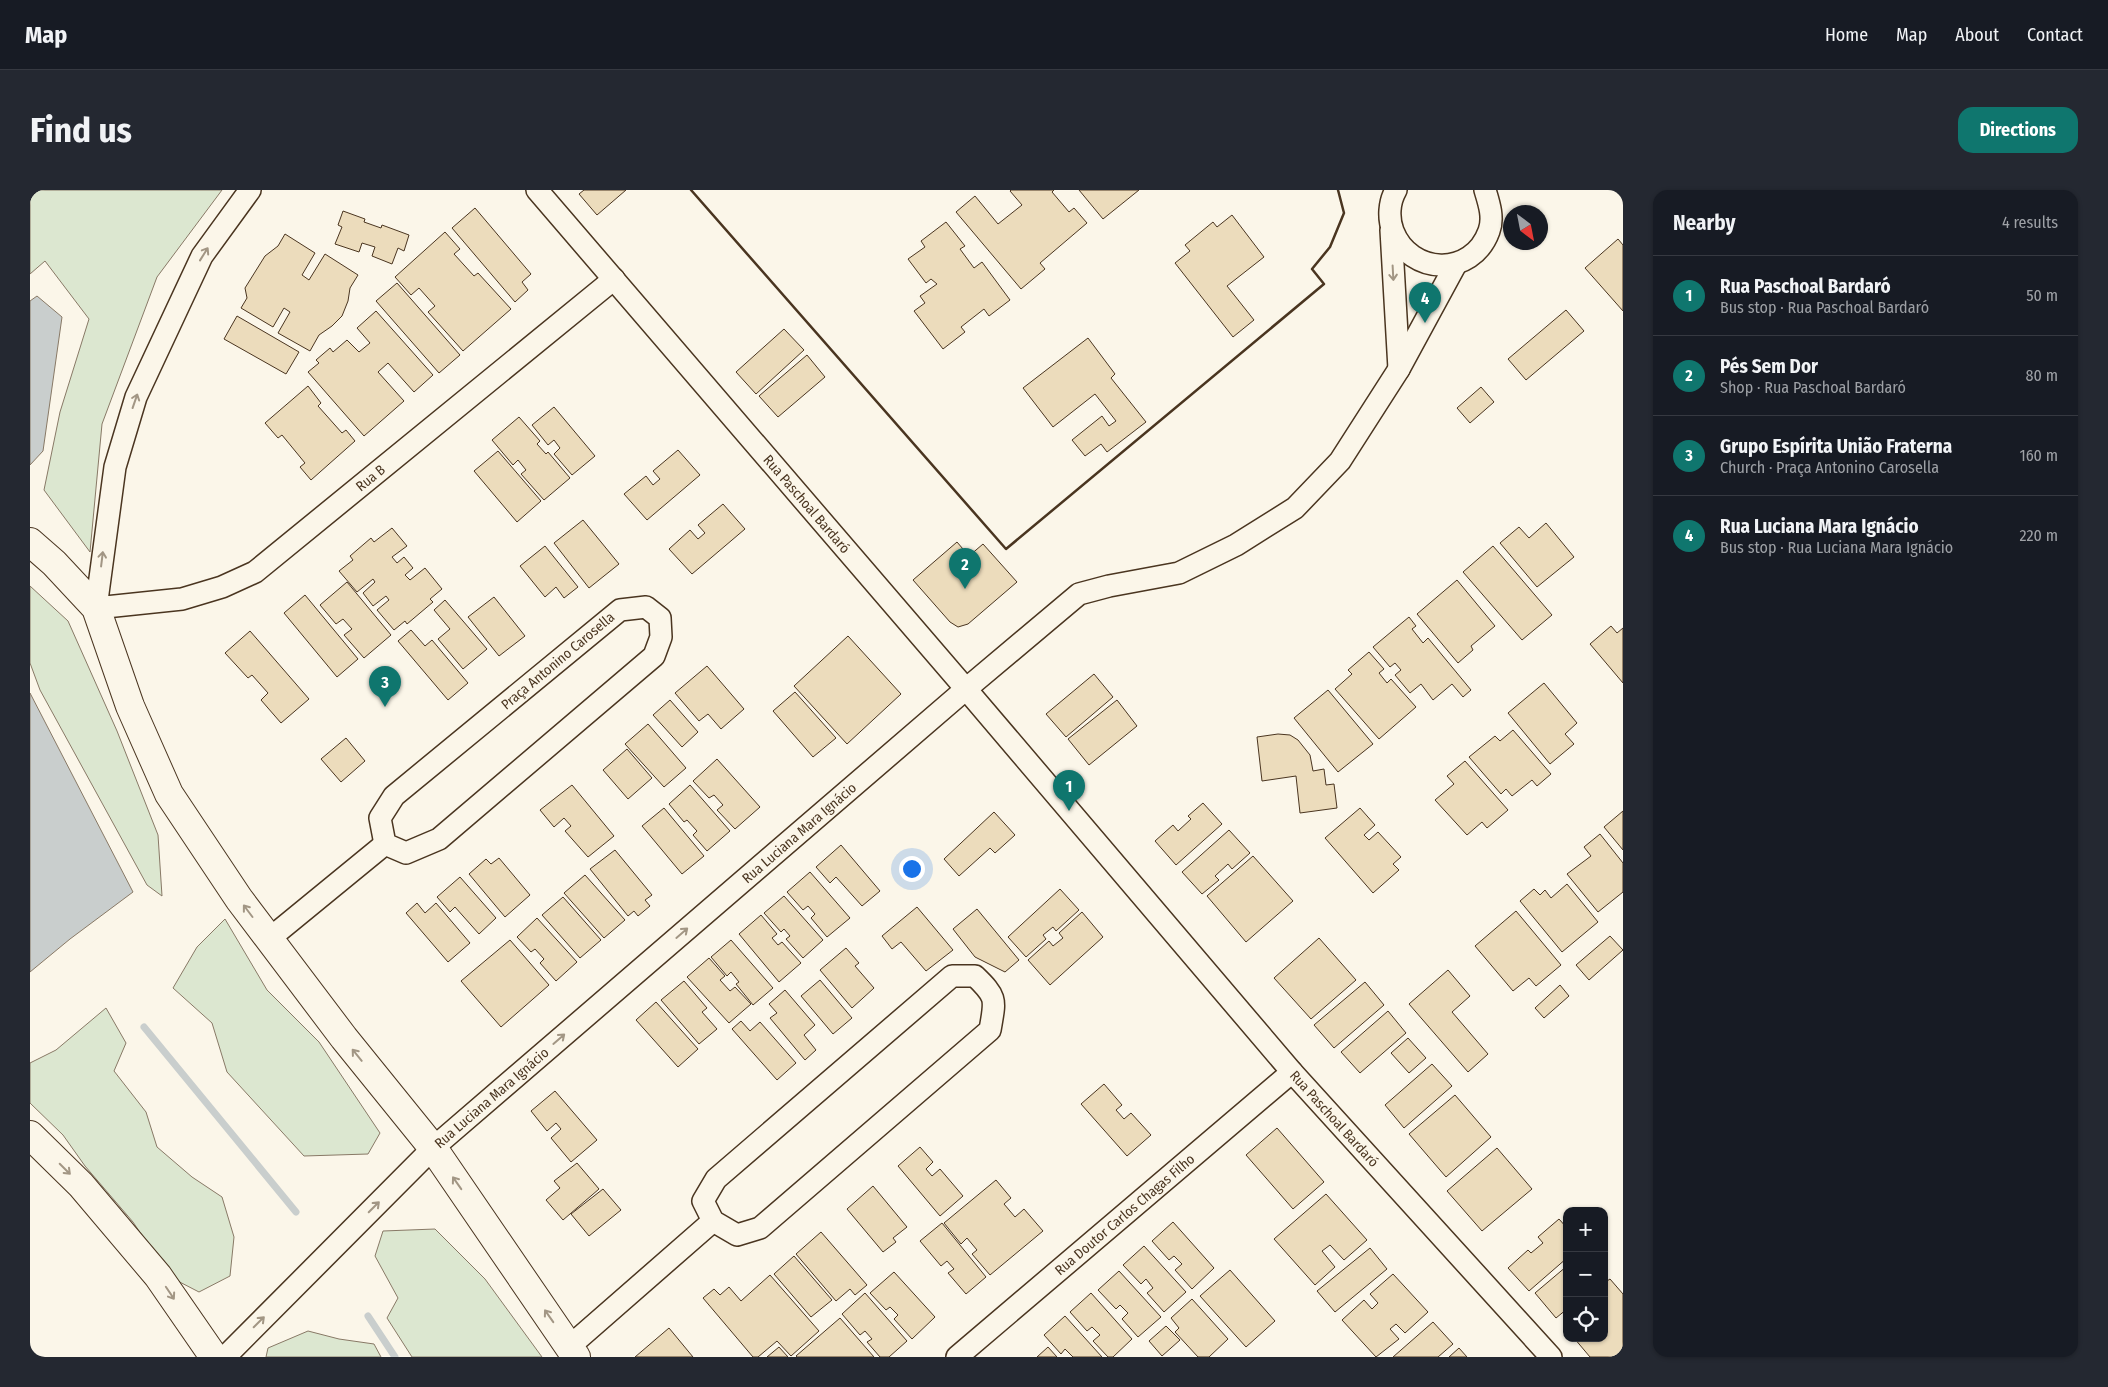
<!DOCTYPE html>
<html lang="en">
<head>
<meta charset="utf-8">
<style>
  :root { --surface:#171b24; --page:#242831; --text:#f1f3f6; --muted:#9ea1a6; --line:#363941; --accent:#0f766e }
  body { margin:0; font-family:"Fira Sans Condensed",sans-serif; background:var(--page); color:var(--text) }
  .controls { position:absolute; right:15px; bottom:15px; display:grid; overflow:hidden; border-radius:10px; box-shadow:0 1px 4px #0004 }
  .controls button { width:45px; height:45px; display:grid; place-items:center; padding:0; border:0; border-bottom:1px solid var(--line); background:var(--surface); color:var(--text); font:25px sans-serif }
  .compass { position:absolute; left:1473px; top:15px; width:45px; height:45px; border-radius:50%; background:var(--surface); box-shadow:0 1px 4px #0004; rotate:148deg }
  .you { position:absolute; left:881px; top:678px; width:18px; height:18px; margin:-12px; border:4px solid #fff; border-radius:50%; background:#1a73e8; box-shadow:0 0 0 8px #1a73e833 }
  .badge { display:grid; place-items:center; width:32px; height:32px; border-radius:50%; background:var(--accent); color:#fff; font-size:16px; font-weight:700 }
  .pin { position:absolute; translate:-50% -41px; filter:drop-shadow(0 1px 2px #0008) }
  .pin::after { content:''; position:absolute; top:26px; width:18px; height:15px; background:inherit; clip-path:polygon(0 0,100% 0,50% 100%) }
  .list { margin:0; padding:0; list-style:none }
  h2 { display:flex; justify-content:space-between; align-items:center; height:65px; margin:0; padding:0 20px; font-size:21px }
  h2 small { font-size:16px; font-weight:400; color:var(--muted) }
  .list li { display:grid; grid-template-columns:32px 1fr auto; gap:15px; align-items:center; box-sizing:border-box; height:80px; padding:0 20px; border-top:1px solid var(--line) }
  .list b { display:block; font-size:19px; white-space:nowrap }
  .list p { margin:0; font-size:16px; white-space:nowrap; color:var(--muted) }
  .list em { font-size:16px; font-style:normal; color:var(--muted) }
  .icon { flex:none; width:28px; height:28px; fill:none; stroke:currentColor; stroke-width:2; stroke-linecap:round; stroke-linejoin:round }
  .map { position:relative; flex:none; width:1593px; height:1167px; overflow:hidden; border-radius:15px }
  header { display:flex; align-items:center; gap:30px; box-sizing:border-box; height:70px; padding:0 25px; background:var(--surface); border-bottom:1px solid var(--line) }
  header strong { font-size:24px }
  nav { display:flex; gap:28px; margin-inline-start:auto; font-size:18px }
  .intro { display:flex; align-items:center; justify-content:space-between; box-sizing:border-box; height:120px; padding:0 30px }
  h1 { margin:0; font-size:35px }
  .button { padding:12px 22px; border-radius:15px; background:var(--accent); color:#fff; font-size:18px; font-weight:700 }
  main { display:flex; gap:30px; padding:0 30px }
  aside { flex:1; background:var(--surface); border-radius:15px; box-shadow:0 1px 4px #0004 }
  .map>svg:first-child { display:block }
  .green { fill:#dce7d0; stroke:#887966 }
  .water { fill:#c9cecd; stroke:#887966 }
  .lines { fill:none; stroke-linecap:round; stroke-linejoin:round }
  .stream { stroke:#c9cecd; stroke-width:7 }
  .building { fill:#ecdcbc; stroke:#4a3520 }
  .street-casing { stroke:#4a3520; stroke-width:24 }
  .secondary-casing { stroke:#4a3520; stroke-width:30 }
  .street { stroke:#fbf6e9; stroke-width:21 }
  .secondary { stroke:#fbf6e9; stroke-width:28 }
  .wall { stroke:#4a3520; stroke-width:2.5 }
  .oneway { stroke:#a29684 }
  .labels { text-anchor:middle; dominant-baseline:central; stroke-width:4; stroke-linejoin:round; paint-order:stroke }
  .street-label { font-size:14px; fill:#4a3520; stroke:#fbf6e9 }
</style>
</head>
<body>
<header>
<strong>Map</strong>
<nav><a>Home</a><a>Map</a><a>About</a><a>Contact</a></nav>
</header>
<div class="intro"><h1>Find us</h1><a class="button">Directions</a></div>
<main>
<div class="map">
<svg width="1593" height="1167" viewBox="0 0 1593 1167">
  <rect width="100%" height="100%" fill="#fbf6e9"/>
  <g class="green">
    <polygon points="0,0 192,0 127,87 72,234 60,362 14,300 30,222 59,129 15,71 0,84"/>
    <polygon points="0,396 38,431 87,541 128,645 132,706 117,695 10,500 0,473"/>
    <polygon points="195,729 237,800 289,852 350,943 338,964 274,966 197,882 182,833 143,798 167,757"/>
    <polygon points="76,818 96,853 84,881 116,922 127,957 162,987 192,1007 204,1047 200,1086 169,1102 140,1087 103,1032 55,976 33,945 0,913 0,873 26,860"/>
    <polygon points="405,1039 455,1089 512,1167 382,1167 357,1128 368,1108 345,1066 353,1041"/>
    <polygon points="278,1141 309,1149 344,1154 351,1167 236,1167 238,1158"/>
  </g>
  <g class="water">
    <polygon points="7,106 32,127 13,261 0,275 0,111"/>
    <polygon points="0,503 103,702 40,749 0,782"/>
  </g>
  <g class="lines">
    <g class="stream">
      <polyline points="114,837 266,1022"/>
      <polyline points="338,1126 365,1167"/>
    </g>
  </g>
  <g class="building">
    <polygon points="554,0 596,0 567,25 549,4"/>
    <polygon points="981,0 1024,0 1022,2 1039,22 1044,18 1057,33 1010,73 1015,79 991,99 926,22 945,6 968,34 992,15 980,1"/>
    <polygon points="1049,0 1109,0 1073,29"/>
    <polygon points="445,18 501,84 492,92 498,100 485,112 422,38"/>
    <polygon points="313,21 335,29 334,32 351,38 352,35 379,45 374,61 368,58 362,74 342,66 345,57 332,53 329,62 305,54 312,37 308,35"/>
    <polygon points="1202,25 1234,67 1197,96 1224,130 1203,147 1145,73 1160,61 1155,55 1183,32 1187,37"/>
    <polygon points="916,32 935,56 930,59 944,78 952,72 980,110 959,126 954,119 931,137 935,142 913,159 884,121 895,113 890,106 907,94 901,89 896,93 878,69 895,57 891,51"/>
    <polygon points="415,42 430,59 424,64 444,86 448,83 481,119 433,161 398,122 405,116 389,98 381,105 365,87"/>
    <polygon points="255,44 285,63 272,85 279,90 295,64 328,85 320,98 318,111 312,126 302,136 289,145 280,161 248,143 260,122 254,118 243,137 211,118 217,108 215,98 235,66 248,56"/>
    <polygon points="1588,49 1593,55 1593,121 1555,78"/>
    <polygon points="367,93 430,165 409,183 346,111"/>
    <polygon points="1536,120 1554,141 1496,190 1478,169"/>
    <polygon points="346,121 403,185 384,202 358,173 348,182 374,211 334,246 278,182 289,173 286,170 300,158 303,162 317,150 329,162 340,153 327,138"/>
    <polygon points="207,126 269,162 256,184 194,149"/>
    <polygon points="754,139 774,160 726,204 706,182"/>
    <polygon points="1058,148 1085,184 1081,188 1116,232 1077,262 1071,254 1055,266 1042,250 1072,226 1079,236 1086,231 1065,204 1023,237 993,198"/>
    <polygon points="777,165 795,187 748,227 729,206"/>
    <polygon points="278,196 291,213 288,216 312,243 316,240 325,251 281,290 270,277 275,273 252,245 248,248 235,233"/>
    <polygon points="1451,197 1464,212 1440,233 1427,218"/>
    <polygon points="524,217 565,266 542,285 524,264 530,258 524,250 518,255 502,235"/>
    <polygon points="489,227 510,251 507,254 516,264 518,262 540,288 514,310 491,284 496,280 488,270 483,275 462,250"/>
    <polygon points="648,260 670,285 617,330 594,304 616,286 623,295 630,289 623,281"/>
    <polygon points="468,261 511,311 487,332 444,281"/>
    <polygon points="693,314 715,339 662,384 639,359 660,340 668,349 675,343 668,335"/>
    <polygon points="553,330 589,374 559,398 524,353"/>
    <polygon points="1516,333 1544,367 1507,397 1470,353 1489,337 1499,348"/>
    <polygon points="362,338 377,356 362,367 367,373 374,367 383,378 375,385 380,390 395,378 412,399 400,409 403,412 377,434 375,431 364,440 347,420 359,410 356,406 343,416 333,403 345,392 343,389 327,402 309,381 323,370 320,366 341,348 344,352"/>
    <polygon points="927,352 939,366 953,354 987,392 938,434 928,437 920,432 883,390"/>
    <polygon points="515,356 548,397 534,408 526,397 515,407 490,376"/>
    <polygon points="1463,356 1522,425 1492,450 1433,382"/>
    <polygon points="1427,390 1465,436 1441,456 1443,460 1428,473 1387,424"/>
    <polygon points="317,392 361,445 334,468 314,445 322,439 313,429 306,434 290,415"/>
    <polygon points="275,405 328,469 307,487 254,423"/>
    <polygon points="464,407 495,446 469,466 438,427"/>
    <polygon points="415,410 457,459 433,479 408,449 420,439 404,420"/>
    <polygon points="1379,427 1386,436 1382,439 1393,453 1398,448 1441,500 1433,507 1422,494 1403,510 1391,494 1380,503 1365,485 1371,480 1365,473 1360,477 1343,457"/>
    <polygon points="1581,436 1587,443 1593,438 1593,493 1560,454"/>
    <polygon points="381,440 395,456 402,450 438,493 418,510 368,451"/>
    <polygon points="220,441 279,509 251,533 231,510 238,503 222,485 218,488 195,463"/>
    <polygon points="818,446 871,504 817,554 764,496"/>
    <polygon points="1339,462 1354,479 1349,483 1357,493 1361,489 1386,517 1349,549 1305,499 1322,484 1318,480"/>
    <polygon points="677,476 714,519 691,539 678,524 669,531 645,503"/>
    <polygon points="1064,484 1083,507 1036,547 1016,524"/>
    <polygon points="1514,493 1547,533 1535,544 1544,554 1520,574 1478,523"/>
    <polygon points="1298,500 1343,554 1308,582 1264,528"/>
    <polygon points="765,502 806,548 783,567 743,521"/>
    <polygon points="640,510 668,542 652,557 623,525"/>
    <polygon points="1087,510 1107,536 1059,575 1038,549"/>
    <polygon points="618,534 656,578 634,597 595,554"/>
    <polygon points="1483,540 1521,584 1507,596 1502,590 1482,606 1476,599 1471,604 1439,567 1465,546 1470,551"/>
    <polygon points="1248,544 1260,545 1268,550 1280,565 1283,581 1294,579 1296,595 1304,594 1307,618 1270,623 1266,586 1232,591 1227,547"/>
    <polygon points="316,548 335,571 311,592 291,569"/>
    <polygon points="597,559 622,588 598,609 573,580"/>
    <polygon points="687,569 730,617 705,639 687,620 693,615 684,605 679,608 663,591"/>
    <polygon points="1435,571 1478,620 1457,638 1452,632 1437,645 1405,610 1424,594 1417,586"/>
    <polygon points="542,595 584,646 558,667 535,641 541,636 534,628 524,637 510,620"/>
    <polygon points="660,595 700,641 677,661 663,645 667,641 657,630 654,632 639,614"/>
    <polygon points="1173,613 1192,634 1146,675 1125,651 1143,635 1148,641 1161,629 1158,626"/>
    <polygon points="634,618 674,666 652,684 612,636"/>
    <polygon points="1330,618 1345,635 1334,645 1339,650 1348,642 1371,667 1363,674 1369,680 1343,703 1295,648"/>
    <polygon points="1593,621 1593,660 1574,637"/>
    <polygon points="964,622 985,645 965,663 960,658 929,686 914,669"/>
    <polygon points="1199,640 1220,663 1202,679 1198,674 1185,686 1189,690 1172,704 1152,682"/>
    <polygon points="1570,644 1593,673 1593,702 1568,722 1537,684 1561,666 1554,657"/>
    <polygon points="811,655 850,701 832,716 806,687 800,693 786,677"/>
    <polygon points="585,660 622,705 615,710 620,716 608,726 604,721 598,726 560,679"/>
    <polygon points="1223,666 1263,711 1216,752 1177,706"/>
    <polygon points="469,668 500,705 475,727 439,684 456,669 461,674"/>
    <polygon points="780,682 820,728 797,747 781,728 785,724 778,716 773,720 757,702"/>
    <polygon points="555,685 595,730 574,748 534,703"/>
    <polygon points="430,687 466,728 449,744 425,717 420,722 407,707"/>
    <polygon points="1537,694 1568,732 1532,762 1490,711 1504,699 1510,705 1515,700 1521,708"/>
    <polygon points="1030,699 1049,720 1026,741 1023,737 1013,745 1016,749 996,767 978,747"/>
    <polygon points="754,706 793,750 773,768 756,749 760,746 754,739 751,742 734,723"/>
    <polygon points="533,707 571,750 550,768 512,725"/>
    <polygon points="387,713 395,723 406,713 440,753 418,772 376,723"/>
    <polygon points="887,717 923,760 896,781 871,752 862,759 852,746"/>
    <polygon points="947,719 989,770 975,782 945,767 923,739"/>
    <polygon points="1486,721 1531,775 1506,796 1499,788 1483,801 1445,756"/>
    <polygon points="1052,722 1073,747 1020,795 998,770 1019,751 1023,756 1033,748 1029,743"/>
    <polygon points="731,725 747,744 742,748 748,755 752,752 771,773 749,792 709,744"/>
    <polygon points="507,728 547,772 526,791 510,773 514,769 505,759 501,762 487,747"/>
    <polygon points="1580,746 1593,760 1559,790 1546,775"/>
    <polygon points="1289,748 1326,790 1281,829 1244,788"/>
    <polygon points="480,750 519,795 471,837 431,791"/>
    <polygon points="701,750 743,798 723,815 706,794 709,792 701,782 697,786 681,767"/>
    <polygon points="816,758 829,773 825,776 844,798 822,818 790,780"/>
    <polygon points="679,768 695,786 690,790 700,801 705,797 721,814 699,833 657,787"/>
    <polygon points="1418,780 1440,806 1422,822 1458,864 1438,882 1379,814"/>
    <polygon points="790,790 822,828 803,844 771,806"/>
    <polygon points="654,791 677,818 672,822 687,839 669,854 631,810"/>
    <polygon points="1335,792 1354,815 1304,858 1284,835"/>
    <polygon points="1530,795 1539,806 1514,828 1505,818"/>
    <polygon points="755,800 785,835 774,845 786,860 775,870 740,828 747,823 739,814"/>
    <polygon points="626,812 668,859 648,877 606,830"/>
    <polygon points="1358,821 1376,843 1330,883 1311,862"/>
    <polygon points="711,831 720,841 730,832 766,873 747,890 702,839"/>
    <polygon points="1378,848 1396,868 1379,883 1361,863"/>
    <polygon points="1402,874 1422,896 1374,938 1355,915"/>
    <polygon points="1074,894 1092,915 1086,920 1094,929 1101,923 1121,945 1097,966 1051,914"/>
    <polygon points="525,901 567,950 541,972 521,948 531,939 526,933 517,941 501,921"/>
    <polygon points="1425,905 1461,947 1416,987 1379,944"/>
    <polygon points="1247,938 1294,992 1263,1019 1216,965"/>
    <polygon points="890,957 903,972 896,979 902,986 910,979 933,1006 910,1026 868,976"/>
    <polygon points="1467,958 1502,999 1452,1041 1417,1001"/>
    <polygon points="547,973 569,999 533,1030 516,1010 530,998 524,991"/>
    <polygon points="966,990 981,1008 974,1014 985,1027 994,1019 1013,1041 960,1085 942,1064 947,1060 937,1048 931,1054 914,1033"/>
    <polygon points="843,996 877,1037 863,1048 866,1052 853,1062 817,1019"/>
    <polygon points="573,999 591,1020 559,1046 541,1024"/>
    <polygon points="1296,1004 1337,1050 1314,1070 1300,1055 1292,1061 1305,1077 1285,1095 1244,1049"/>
    <polygon points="1529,1029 1537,1038 1537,1068 1499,1101 1478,1078 1498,1060 1501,1063 1513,1053 1508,1047"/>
    <polygon points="1143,1032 1184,1078 1162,1099 1145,1080 1152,1074 1144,1066 1139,1070 1122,1051"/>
    <polygon points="912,1033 956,1087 936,1104 918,1083 924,1079 917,1071 911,1076 890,1051"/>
    <polygon points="791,1042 837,1095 825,1105 820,1099 806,1111 766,1064"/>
    <polygon points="1114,1056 1156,1102 1134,1122 1117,1103 1123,1098 1116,1089 1111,1094 1093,1075"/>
    <polygon points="1340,1058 1357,1079 1305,1122 1287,1101"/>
    <polygon points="764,1066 802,1110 781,1127 744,1084"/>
    <polygon points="1537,1076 1537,1119 1526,1128 1505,1103"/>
    <polygon points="1200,1080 1245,1131 1216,1157 1170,1106"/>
    <polygon points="1089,1081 1131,1127 1108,1147 1092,1129 1098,1123 1090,1115 1086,1119 1068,1100"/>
    <polygon points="864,1082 905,1127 882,1149 864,1129 868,1125 860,1117 856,1120 840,1103"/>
    <polygon points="1363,1084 1398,1122 1375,1143 1366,1134 1360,1139 1369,1149 1346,1167 1312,1130 1334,1110 1342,1119 1348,1113 1340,1104"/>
    <polygon points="740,1085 789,1141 761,1166 747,1151 728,1167 723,1167 673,1108 684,1099 690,1105 699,1097 711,1111"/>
    <polygon points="1580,1089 1593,1104 1593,1167 1560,1167 1544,1148 1574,1148 1574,1093"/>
    <polygon points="835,1103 877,1151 859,1167 850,1167 837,1152 842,1149 835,1141 830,1145 812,1124"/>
    <polygon points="1061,1103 1102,1149 1083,1167 1078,1167 1063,1151 1070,1145 1062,1137 1057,1141 1040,1122"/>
    <polygon points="1162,1109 1198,1149 1179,1167 1168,1167 1145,1142 1149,1138 1141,1128"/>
    <polygon points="1035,1126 1072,1167 1043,1167 1035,1159 1031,1164 1014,1145"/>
    <polygon points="810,1128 844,1167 767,1167 766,1166"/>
    <polygon points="1403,1132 1423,1154 1408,1167 1363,1167"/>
    <polygon points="1136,1136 1150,1150 1132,1166 1119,1151"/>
    <polygon points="639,1138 663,1167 605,1167"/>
    <polygon points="749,1157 758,1167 737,1167"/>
    <polygon points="1018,1157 1027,1167 1007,1167"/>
    <polygon points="1429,1158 1437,1167 1419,1167"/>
  </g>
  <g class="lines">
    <defs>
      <g id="street">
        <path id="s1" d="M220,0L172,66L106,207L85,277L66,418L152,409L192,397L225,382L584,89"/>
        <path id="s2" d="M507,0L936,499L1262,882L1521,1167"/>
        <path d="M1366,0C1359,12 1358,28 1363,41C1380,85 1442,88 1459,41C1464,28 1459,13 1455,0"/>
        <polyline points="1361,40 1369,179"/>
        <polygon points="616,417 630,428 631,447 624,466 409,649 376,663 355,654 350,628 364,606 590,420"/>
        <polyline points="239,749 355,654"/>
        <path d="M922,786H945C968,808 965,810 960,840L730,1038L707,1045L683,1031L673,1011L686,989Z"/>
        <polyline points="540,1156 683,1031"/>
        <path id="s3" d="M195,1167L403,958L936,499L1049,404L1079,396L1149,383L1206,355L1265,318L1310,271L1369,179L1426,74"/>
        <path id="s4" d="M927,1167L1262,882"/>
      </g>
      <g id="secondary">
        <polyline points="0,352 24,373 66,418 100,516 139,604 209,709 314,848 403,958 546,1167"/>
        <polyline points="0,945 51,995 128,1086 184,1167"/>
      </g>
    </defs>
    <use href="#street" class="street-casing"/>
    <use href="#secondary" class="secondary-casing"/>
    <use href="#street" class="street"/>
    <use href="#secondary" class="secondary"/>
    <polyline class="wall" points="661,0 976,359 1294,94 1282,79 1300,57 1314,23 1308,0"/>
  </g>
  <defs><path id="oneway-shaft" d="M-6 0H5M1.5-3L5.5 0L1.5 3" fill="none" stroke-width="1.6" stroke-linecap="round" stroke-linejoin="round" transform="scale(1.25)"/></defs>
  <g class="oneway">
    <use href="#oneway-shaft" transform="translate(174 64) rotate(-58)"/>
    <use href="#oneway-shaft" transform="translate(1363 83) rotate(87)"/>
    <use href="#oneway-shaft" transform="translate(105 211) rotate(-71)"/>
    <use href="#oneway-shaft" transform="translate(72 369) rotate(-83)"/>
    <use href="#oneway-shaft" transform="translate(218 721) rotate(-127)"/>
    <use href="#oneway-shaft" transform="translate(652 743) rotate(-41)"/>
    <use href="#oneway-shaft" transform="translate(529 849) rotate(-41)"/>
    <use href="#oneway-shaft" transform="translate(327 865) rotate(-129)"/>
    <use href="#oneway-shaft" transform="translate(35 979) rotate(45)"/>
    <use href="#oneway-shaft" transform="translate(427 993) rotate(-125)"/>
    <use href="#oneway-shaft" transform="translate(344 1017) rotate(-45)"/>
    <use href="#oneway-shaft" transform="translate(140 1103) rotate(56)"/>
    <use href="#oneway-shaft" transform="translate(519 1126) rotate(-125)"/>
    <use href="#oneway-shaft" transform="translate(229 1132) rotate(-45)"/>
  </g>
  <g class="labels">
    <g class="street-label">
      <text stroke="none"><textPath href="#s1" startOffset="766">Rua B</textPath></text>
      <text stroke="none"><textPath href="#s2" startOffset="414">Rua Paschoal Bardaró</textPath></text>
      <text transform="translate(528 471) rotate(-40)">Praça Antonino Carosella</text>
      <text stroke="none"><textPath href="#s3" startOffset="778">Rua Luciana Mara Ignácio</textPath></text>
      <text stroke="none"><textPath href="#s3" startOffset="372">Rua Luciana Mara Ignácio</textPath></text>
      <text stroke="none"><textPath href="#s2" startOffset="1224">Rua Paschoal Bardaró</textPath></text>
      <text stroke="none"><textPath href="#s4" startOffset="220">Rua Doutor Carlos Chagas Filho</textPath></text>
    </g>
  </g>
</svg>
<div class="controls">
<button>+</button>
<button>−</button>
<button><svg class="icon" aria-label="locate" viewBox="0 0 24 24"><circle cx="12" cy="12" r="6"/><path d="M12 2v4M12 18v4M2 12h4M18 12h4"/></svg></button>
</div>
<svg class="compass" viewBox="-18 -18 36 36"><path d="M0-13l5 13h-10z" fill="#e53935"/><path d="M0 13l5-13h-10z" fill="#9ea1a6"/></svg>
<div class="you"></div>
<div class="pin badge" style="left:1039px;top:621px">1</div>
<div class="pin badge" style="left:935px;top:399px">2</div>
<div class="pin badge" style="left:355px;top:517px">3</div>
<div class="pin badge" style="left:1395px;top:133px">4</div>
</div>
<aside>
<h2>Nearby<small>4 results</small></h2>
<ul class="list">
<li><span class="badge">1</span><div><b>Rua Paschoal Bardaró</b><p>Bus stop · Rua Paschoal Bardaró</p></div><em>50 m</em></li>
<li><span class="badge">2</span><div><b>Pés Sem Dor</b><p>Shop · Rua Paschoal Bardaró</p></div><em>80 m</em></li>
<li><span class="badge">3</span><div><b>Grupo Espírita União Fraterna</b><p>Church · Praça Antonino Carosella</p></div><em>160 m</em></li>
<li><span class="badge">4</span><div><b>Rua Luciana Mara Ignácio</b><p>Bus stop · Rua Luciana Mara Ignácio</p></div><em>220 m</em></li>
</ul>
</aside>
</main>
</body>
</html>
